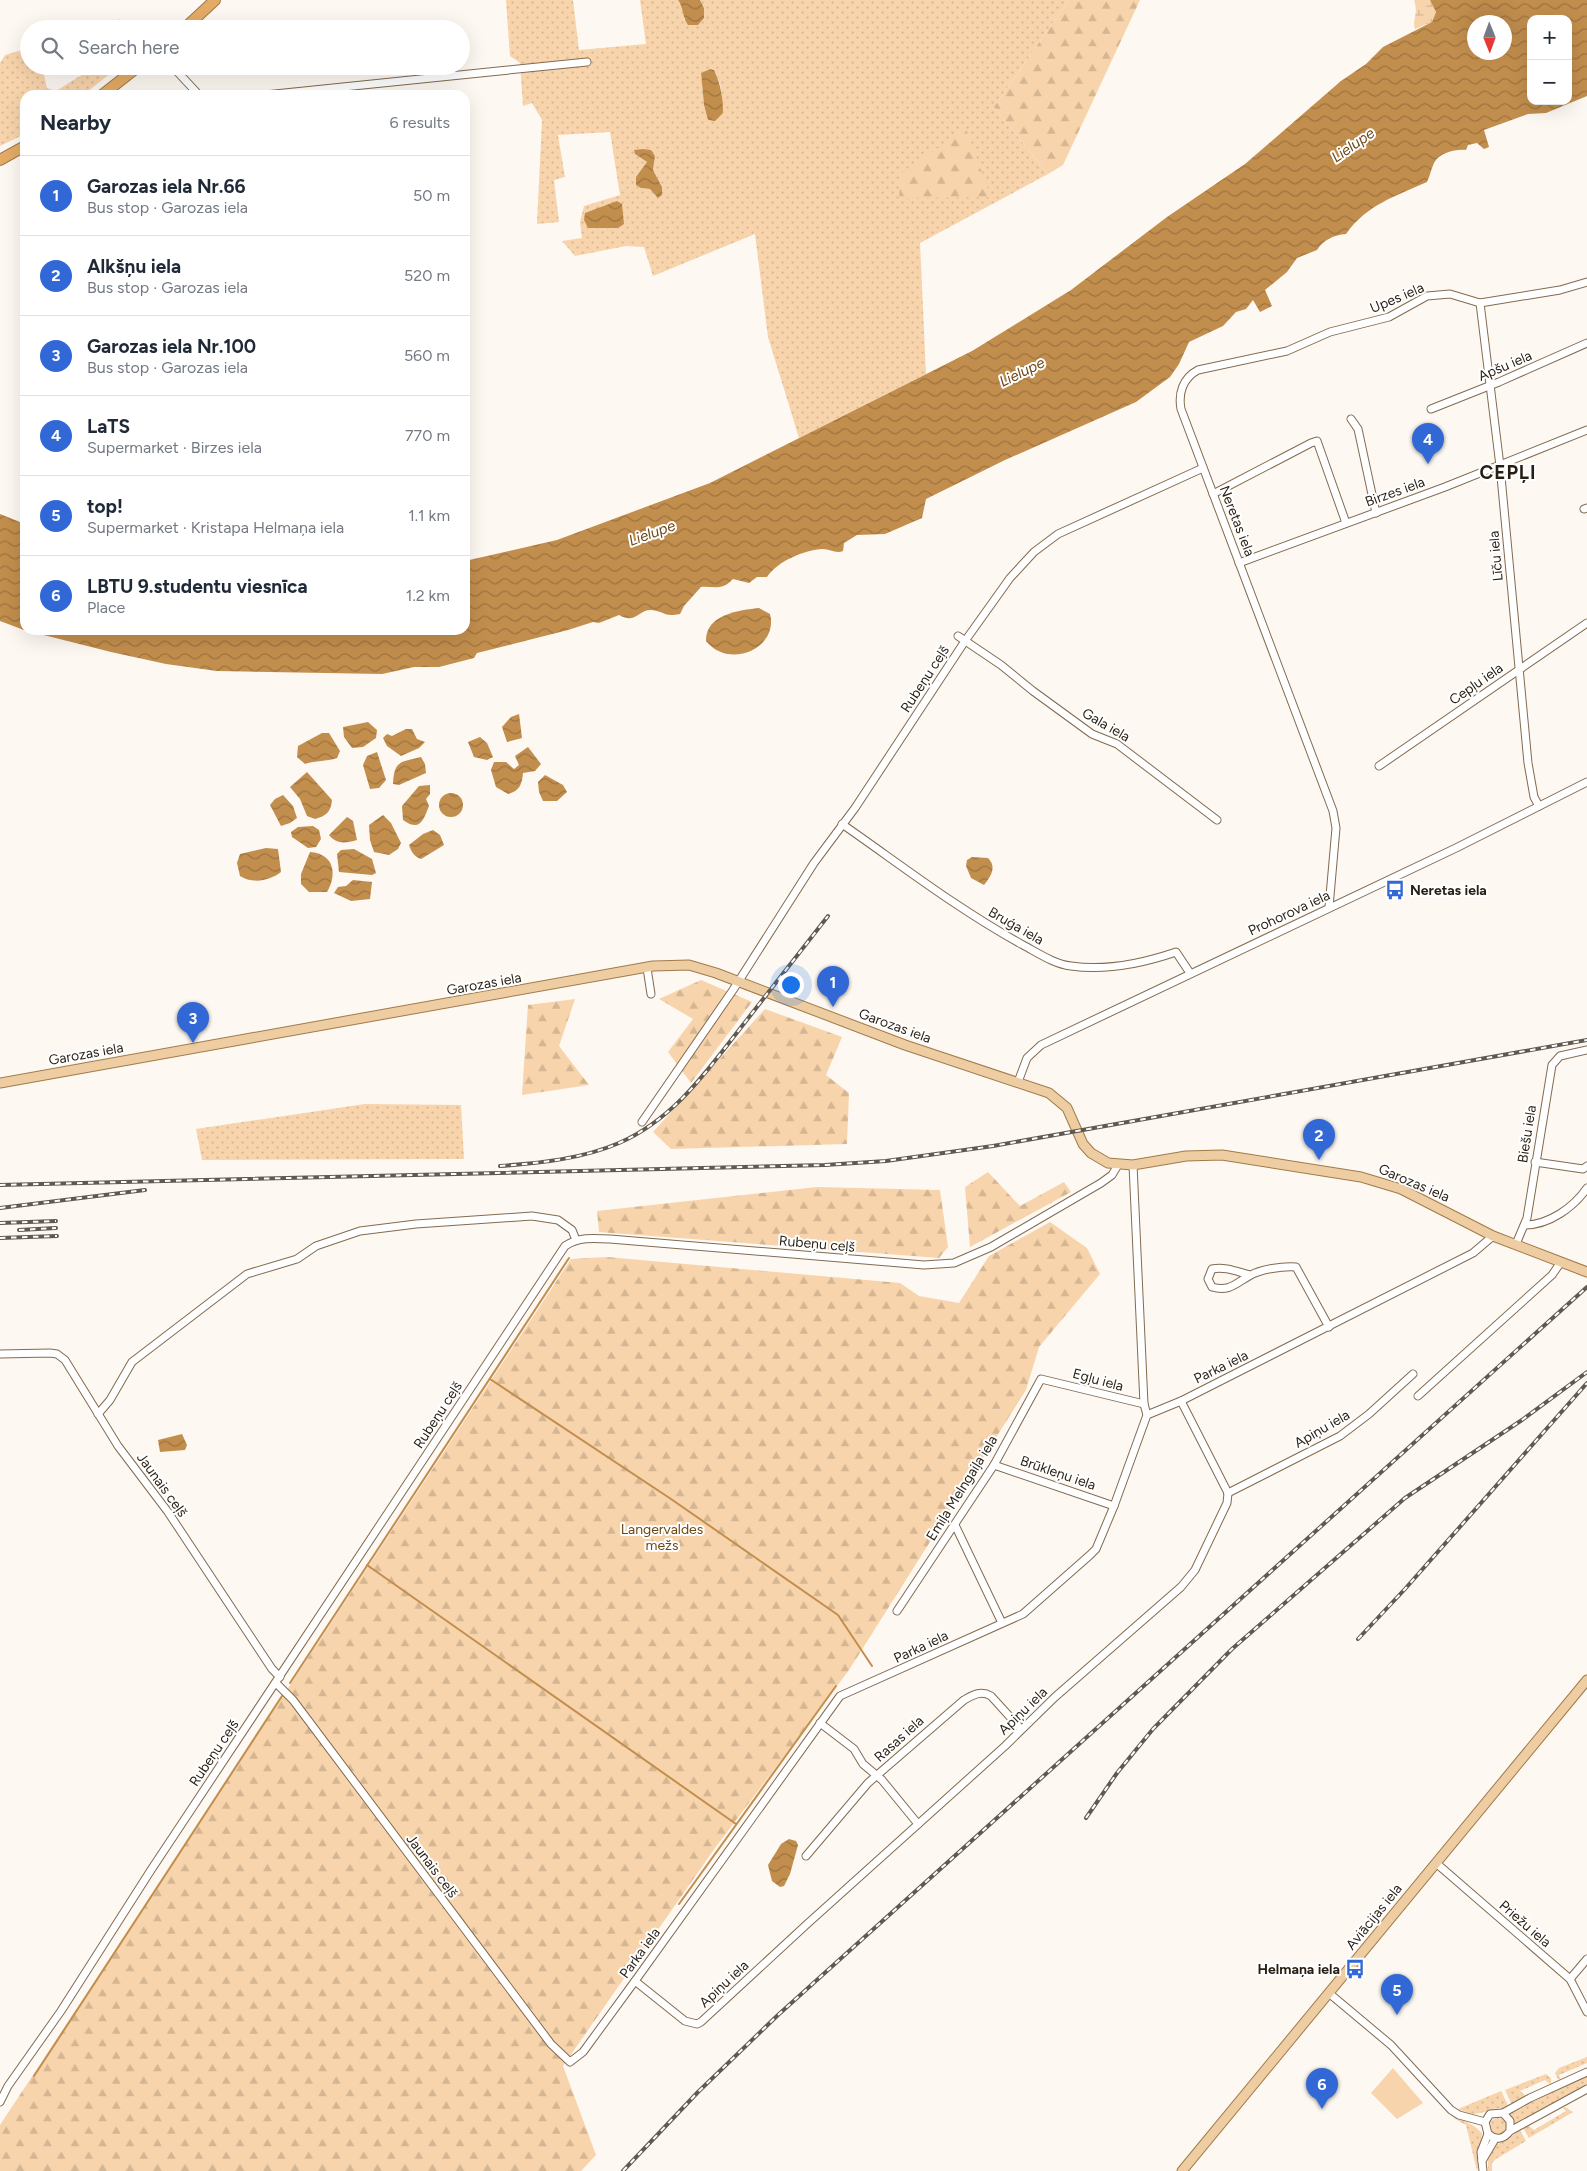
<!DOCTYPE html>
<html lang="en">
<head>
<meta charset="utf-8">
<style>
  :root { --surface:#fff; --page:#f6f6f7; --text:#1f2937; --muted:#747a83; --line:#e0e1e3; --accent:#3168d6 }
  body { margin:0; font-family:Figtree,sans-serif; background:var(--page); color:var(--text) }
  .controls { position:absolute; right:15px; top:15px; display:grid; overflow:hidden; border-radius:10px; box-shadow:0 5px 20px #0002 }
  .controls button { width:45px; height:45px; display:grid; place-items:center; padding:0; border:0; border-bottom:1px solid var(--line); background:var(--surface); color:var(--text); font:25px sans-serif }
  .compass { position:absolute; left:1467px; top:15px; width:45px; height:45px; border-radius:50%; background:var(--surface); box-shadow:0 5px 20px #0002; rotate:179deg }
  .you { position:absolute; left:790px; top:984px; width:18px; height:18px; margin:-12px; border:4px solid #fff; border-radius:50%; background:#1a73e8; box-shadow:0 0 0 8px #1a73e833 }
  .badge { display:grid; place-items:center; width:32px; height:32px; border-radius:50%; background:var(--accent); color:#fff; font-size:16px; font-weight:700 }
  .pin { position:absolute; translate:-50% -41px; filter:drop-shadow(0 1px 2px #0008) }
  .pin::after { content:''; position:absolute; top:26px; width:18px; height:15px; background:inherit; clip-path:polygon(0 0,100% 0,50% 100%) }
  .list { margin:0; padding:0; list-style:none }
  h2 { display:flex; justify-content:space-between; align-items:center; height:65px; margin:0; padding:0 20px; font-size:21px }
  h2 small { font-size:16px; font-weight:400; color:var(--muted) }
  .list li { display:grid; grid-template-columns:32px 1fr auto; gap:15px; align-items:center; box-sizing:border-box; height:80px; padding:0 20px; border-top:1px solid var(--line) }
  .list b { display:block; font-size:19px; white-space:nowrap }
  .list p { margin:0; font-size:16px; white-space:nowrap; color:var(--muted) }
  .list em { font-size:16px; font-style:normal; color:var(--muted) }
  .icon { flex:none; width:28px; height:28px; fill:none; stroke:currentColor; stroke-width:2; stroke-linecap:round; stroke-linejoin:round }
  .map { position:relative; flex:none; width:1587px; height:2171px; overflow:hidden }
  .search { position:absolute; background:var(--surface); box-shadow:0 5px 20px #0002; left:20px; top:20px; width:450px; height:55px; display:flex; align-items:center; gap:12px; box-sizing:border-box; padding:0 18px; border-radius:28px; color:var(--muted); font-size:19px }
  .panel { position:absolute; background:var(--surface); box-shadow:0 5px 20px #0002; left:20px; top:90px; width:450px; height:545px; border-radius:15px }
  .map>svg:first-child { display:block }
  .grass { fill:url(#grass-dots); fill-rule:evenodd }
  .forest { fill:url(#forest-firs) }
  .wetland { fill:url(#wetland-marsh) }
  .pitch { fill:#f8d4ac }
  .water { fill:url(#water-waves); fill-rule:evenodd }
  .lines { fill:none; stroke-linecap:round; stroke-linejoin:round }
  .stream { stroke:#c28e4d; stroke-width:2 }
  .minor-casing { stroke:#826b51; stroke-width:9 }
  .major-casing { stroke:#a27a49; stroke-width:11 }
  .highway-casing { stroke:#a27a49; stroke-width:12 }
  .minor { stroke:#fff; stroke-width:7 }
  .major { stroke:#eecda3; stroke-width:9 }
  .highway { stroke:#e3ab66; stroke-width:10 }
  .rail-casing { stroke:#615950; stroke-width:4 }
  .rail { stroke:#fff; stroke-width:2; stroke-dasharray:5.5; stroke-linecap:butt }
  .labels { text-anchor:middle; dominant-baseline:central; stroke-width:4; stroke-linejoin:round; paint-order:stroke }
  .street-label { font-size:14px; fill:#281f14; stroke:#fff }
  .poi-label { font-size:14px; font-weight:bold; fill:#281f14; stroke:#fff; text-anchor:start }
  .park-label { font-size:14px; fill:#6b4715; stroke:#fff }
  .water-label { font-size:15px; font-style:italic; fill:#6c4817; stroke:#fff }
  .district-label { font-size:19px; font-weight:bold; letter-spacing:1px; fill:#281f14; stroke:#fff }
</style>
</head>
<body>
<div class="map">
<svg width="1587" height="2171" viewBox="0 0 1587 2171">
  <defs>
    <pattern id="grass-dots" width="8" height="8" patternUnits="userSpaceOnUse" patternTransform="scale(1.25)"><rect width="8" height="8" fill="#f8d4ac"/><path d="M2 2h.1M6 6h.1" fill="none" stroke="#d5b693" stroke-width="1.8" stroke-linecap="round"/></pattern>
    <pattern id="forest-firs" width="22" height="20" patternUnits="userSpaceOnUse" patternTransform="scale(1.25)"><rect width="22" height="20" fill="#f8d4ac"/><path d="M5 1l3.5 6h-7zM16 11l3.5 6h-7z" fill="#d5b693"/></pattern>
    <pattern id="wetland-marsh" width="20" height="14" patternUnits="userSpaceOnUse" patternTransform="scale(1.25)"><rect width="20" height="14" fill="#f8d4ac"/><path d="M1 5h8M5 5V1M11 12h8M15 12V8" fill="none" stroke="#d5b693"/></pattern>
    <pattern id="water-waves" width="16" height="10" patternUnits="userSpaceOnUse" patternTransform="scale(1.25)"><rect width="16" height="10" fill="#c28e4d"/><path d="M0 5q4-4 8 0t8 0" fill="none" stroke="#9e733f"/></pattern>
  </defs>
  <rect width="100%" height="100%" fill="#fdf8f2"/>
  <g class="grass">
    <path d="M506,0H573L579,50L646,44L640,0H678L684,7V20L704,8L700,0H1069L994,107L1048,174L920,243L926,374L799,438L768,337L755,234L653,276L644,247L626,246L575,256L562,241L582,238L580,222L584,206L620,195L610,132L558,135L565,177L554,180L559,222L537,224L542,120L532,103L523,106L520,63L510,56ZM710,69L714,70C725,93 723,98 715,121L708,120L704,105L701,73ZM635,154L655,156L653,170L662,187V195L650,189L641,188L643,168L647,162Z"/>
    <polygon points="119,19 130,29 111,29"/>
    <polygon points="29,48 29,66 42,66 47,88 56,91 96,66 120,66 83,95 25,95 25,134 0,146 0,63 5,55"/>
    <polygon points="365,1104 461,1105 464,1159 202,1160 196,1129"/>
    <polygon points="1587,2057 1587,2063 1559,2075 1561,2081 1558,2079 1555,2073 1559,2068"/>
    <polygon points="1546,2074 1551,2078 1551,2085 1545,2080 1520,2091 1526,2096 1512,2105 1505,2090"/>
    <polygon points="1587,2076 1587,2086 1515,2126 1509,2113"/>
    <path d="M1501,2091L1509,2107C1504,2110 1499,2107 1493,2109C1477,2114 1476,2117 1458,2109Z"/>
    <polygon points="1565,2107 1573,2112 1529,2138 1523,2128 1529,2126 1534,2130 1566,2111 1563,2108"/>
    <polygon points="1449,2113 1474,2126 1482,2133 1477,2171 1466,2125 1455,2119"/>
    <circle cx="1498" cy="2126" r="8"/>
    <polygon points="1520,2130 1526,2141 1496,2159 1492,2163 1492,2171 1488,2171 1488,2158 1495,2145 1507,2140"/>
  </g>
  <g class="forest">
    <polygon points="1069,0 1140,0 1063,165 1048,174 994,107"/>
    <polygon points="966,129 991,197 899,198 901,173"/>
    <polygon points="701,980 752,1002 691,1083 668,1052 693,1019 659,999"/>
    <polygon points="575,999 559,1046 589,1085 522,1095 528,1005"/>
    <polygon points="765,1009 842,1037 826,1075 849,1093 847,1144 671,1149 653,1132"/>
    <polygon points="988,1172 1020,1206 1064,1182 1071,1192 970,1247 965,1187"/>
    <polygon points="817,1187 940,1190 948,1247 939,1258 599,1232 597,1211"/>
    <polygon points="1050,1222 1087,1248 1100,1274 1039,1347 1026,1390 849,1670 715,1848 563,2066 596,2155 581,2171 0,2171 0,2125 571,1259 607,1257 900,1283 919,1296 959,1303 989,1256"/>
  </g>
  <path class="wetland" d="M1414,0H1430L1436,12L1432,22L1415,29C1412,18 1419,14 1414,0Z"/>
  <polygon class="pitch" points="1393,2068 1423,2103 1397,2119 1371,2093"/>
  <g class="water">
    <path d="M678,0H700L704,8V18L698,25H688C682,17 684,8 678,0Z"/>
    <path d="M1430,0H1587V96L1546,113L1528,114L1484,130L1489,147L1484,149L1477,143L1468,145L1466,150C1455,149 1439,153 1434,163C1431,169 1430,176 1427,182C1396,196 1366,205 1346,234C1334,235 1323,240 1317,250L1297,258L1287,272L1265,290L1272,306L1260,312L1253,300L1246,309L1236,312L1223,326L1189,342L1179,364L1170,377L1136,402L1005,460L926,499L922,518L885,534L857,535L844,543L843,551C836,554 830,549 823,549C804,550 778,561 767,577H757L749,583L733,579C722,591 714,586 701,587L684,606L680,614C663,617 666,612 652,610C638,609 636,625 619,615L599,623L593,622L568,630L477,653L474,658L439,667H414L382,674L217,671L166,664L111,652L24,630L0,621V514L25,524V630H465V561L557,540L710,483L972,351L1071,290L1167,217L1245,164L1341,81L1366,64L1383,47L1432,22L1436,12ZM1531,19H1568V101H1531ZM1474,22H1504V52H1474Z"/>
    <path d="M710,69L714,70C721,85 723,98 723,113L715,121L708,120L704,105L701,73Z"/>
    <polygon points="643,149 651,150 655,156 653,170 662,187 662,195 658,198 650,189 641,188 636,185 636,177 647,162 635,154 634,150"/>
    <polygon points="617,201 622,204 624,224 618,228 588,228 584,220 585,213"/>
    <path d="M759,608L770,614C779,648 729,670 706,641C705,615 739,610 759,608Z"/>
    <polygon points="519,714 522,738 507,742 502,727 511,717"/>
    <polygon points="368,722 377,730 376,738 363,747 352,748 344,737 343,727"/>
    <polygon points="406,729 412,729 417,739 425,742 419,748 401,756 387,746 383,738 387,734 392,736"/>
    <path d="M322,733H329L340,751L337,758C326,762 316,760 305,764L297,757L298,746Z"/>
    <polygon points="480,737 487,743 493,757 487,760 474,757 468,742"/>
    <path d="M528,747L541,764L535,771L523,773C522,785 519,791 508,794L496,787L491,770L494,762H506L514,769L519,765L515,756Z"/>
    <polygon points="377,752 386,780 379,788 370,789 363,765 367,756"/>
    <path d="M421,757L425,764L426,773L399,785L393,784C394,761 400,762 421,757Z"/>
    <path d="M307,772L332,800C331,812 326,816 315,819L307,816L300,799L290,787Z"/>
    <polygon points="545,775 563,785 567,792 557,801 543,801 539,792 538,782"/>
    <path d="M430,785V794L426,799L429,806C423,821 420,832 403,820L402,806L419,786Z"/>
    <circle cx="451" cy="805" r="12"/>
    <polygon points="283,795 293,806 297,818 290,823 281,826 270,805 275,799"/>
    <polygon points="383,815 391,823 401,843 398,849 389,855 374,852 370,840 369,825"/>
    <path d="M347,817L353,821L357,840C346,843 337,845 329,835Z"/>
    <polygon points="313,826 319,830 321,839 316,847 308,848 292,837 291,832 298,827"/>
    <path d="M433,830L440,835L444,845L421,859C414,857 411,851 409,845L423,834Z"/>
    <path d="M266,848L278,849L281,872C269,881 253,884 240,876L237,863L240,854Z"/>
    <polygon points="354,849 372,859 376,873 372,875 339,872 337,854 341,850"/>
    <path d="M310,852C335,854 337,875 327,892H309L301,884V874Z"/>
    <path d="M972,857L988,858C997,867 991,876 984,885L971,878L966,866L967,860Z"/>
    <polygon points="353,880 372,882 370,899 351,901 334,893 338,887 346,886"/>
    <polygon points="182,1434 187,1445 185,1450 160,1452 158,1440"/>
    <polygon points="789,1839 796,1841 798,1845 790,1874 784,1886 780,1887 772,1881 768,1865 781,1844"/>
  </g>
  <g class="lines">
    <g class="stream">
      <polyline points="490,1379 671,1499 838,1615 872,1666"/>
      <polyline points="367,1565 736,1824"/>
      <polyline points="290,1683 569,1258"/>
      <polyline points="679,1904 836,1686"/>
      <polyline points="34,2076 282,1696"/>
    </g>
    <defs>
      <g id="minor">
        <polyline points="172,66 199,95"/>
        <polyline points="265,95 587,62"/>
        <polyline points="1480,303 1500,466 1528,763 1534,797 1539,806"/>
        <polyline points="1431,409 1499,382 1587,343"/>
        <polyline points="1351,419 1358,429 1376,513"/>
        <polyline points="1213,494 1311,443 1317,441 1346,523"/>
        <polyline points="1584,509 1587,508"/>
        <polyline points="1239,563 1445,487 1587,430"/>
        <polyline points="958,636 1001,665 1033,691 1092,734 1117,744 1217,820"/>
        <polyline points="1379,766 1587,623"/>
        <path d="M842,824C901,865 959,910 1023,945C1038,953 1054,964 1071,966C1106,971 1144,963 1176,952L1190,973"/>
        <path d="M1329,907L1336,828L1333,811L1181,409C1178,393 1183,378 1198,370L1287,351L1330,332L1389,317L1427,296L1450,294L1480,303L1560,290L1587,282"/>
        <polyline points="647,968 651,994"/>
        <polyline points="1018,1082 1027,1058 1041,1045 1456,848 1587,782"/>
        <polyline points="642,1122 733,990 814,863 855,808 965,641 1010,578 1034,552 1058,534 1203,468"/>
        <polyline points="1535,1162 1583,1169 1587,1166"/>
        <polyline points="1133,1165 1144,1404 1147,1415"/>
        <path d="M1525,1225C1549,1225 1574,1207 1587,1188"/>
        <polyline points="1516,1244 1527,1218 1552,1065 1560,1056 1587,1050"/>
        <path d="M1250,1275C1238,1272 1225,1266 1212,1269L1208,1279L1212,1287C1229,1292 1235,1284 1249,1276C1261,1269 1283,1266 1296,1267L1329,1327"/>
        <polyline points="0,1354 50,1353 57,1354 65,1360 118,1446 168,1512 272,1669 280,1677"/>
        <polyline points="1418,1396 1552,1275 1561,1262"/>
        <polyline points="1181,1401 1228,1493"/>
        <polyline points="98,1414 110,1400 132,1362 247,1274 297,1259 316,1246 360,1231 416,1224 532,1216 558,1220 572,1230 576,1240"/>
        <polyline points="994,1465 1114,1506"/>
        <polyline points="1228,1493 1340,1436 1369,1414 1413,1374"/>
        <polyline points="955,1525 1002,1623"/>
        <polyline points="897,1611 994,1465 1041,1379 1144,1404"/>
        <polyline points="276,1683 293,1700 551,2044 570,2062 583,2052 635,1981 840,1696 1023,1614 1090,1555 1096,1549 1114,1506 1147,1415 1181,1401 1473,1253 1493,1236"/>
        <polyline points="820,1723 854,1749 863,1764 882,1780 918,1824"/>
        <path d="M806,1856L868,1783L964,1700C973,1695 981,1690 991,1696L1021,1729"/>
        <polyline points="1436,1863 1570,1979 1587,2012"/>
        <polyline points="1570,1979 1587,1959"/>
        <polyline points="635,1981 685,2021 697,2024 701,2022 806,1925 1005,1746 1055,1697 1181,1587 1195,1570 1227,1503 1228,1493"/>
        <polyline points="1330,1994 1391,2045 1451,2110 1459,2115 1485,2122"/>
        <path d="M0,2102L8,2086L61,2011L151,1870L565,1246C578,1237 593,1238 610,1239L924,1265L954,1263L991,1247L1101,1183L1112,1175L1118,1165"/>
        <polyline points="1503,2113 1530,2098 1587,2072"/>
        <path d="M1510,2131V2121L1503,2113L1490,2114L1485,2122L1488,2134C1496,2141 1504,2139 1510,2131L1587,2089"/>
        <polyline points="1482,2161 1495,2139"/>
        <polyline points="1483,2171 1481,2152 1488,2134"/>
      </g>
      <g id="major">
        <polyline points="0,1083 653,966 689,965 716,973 905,1045 1049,1093 1067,1108 1083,1144 1091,1153 1108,1163 1133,1165 1186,1156 1222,1155 1361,1177 1401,1189 1493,1236 1587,1272"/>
        <polyline points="1182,2171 1587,1680"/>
      </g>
      <g id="highway">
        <polyline points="184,29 215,0"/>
        <polyline points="102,95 139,66"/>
        <polyline points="0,160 25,146"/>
      </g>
    </defs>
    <use href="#minor" class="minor-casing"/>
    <use href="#major" class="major-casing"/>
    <use href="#highway" class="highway-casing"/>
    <use href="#minor" class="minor"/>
    <use href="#major" class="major"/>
    <use href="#highway" class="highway"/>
    <defs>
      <g id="rail">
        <path d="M500,1166C540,1163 582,1159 619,1143C676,1118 709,1068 746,1021C773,986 801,951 828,916"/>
        <polyline points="0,1185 825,1165 886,1161 993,1146 1587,1040"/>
        <polyline points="0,1208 145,1190"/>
        <polyline points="0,1223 56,1221"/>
        <polyline points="19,1230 56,1228"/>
        <polyline points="0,1238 57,1236"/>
        <polyline points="1358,1639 1405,1589 1587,1383"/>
        <polyline points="1086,1818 1117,1773 1153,1729 1232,1649 1405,1498 1522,1420 1587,1372"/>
        <polyline points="623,2171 698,2092 778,2015 1587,1287"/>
      </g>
    </defs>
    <use href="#rail" class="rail-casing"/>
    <use href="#rail" class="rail"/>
  </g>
  <defs>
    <symbol id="bus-bare" viewBox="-9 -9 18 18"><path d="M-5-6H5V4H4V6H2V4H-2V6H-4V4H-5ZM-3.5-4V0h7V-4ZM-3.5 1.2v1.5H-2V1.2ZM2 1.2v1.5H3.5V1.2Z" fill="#3168d6" stroke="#fff" stroke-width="2.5" paint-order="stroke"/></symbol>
  </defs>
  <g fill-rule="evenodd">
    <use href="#bus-bare" x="1381" y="876" width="28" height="28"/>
    <use href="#bus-bare" x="1341" y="1955" width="28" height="28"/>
  </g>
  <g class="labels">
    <g class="street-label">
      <text transform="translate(1397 298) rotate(-23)">Upes iela</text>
      <text transform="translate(1505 366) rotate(-23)">Apšu iela</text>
      <text transform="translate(1395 492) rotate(-20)">Birzes iela</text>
      <text transform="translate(1237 521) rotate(69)">Neretas iela</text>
      <text transform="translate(1496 556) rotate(-95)">Līču iela</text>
      <text transform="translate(925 679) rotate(-57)">Rubeņu ceļš</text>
      <text transform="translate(1476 684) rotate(-35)">Cepļu iela</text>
      <text transform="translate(1106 725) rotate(30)">Gala iela</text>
      <text transform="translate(1289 913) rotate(-25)">Prohorova iela</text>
      <text transform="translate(1016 926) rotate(30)">Bruģa iela</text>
      <text transform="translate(484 984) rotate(-10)">Garozas iela</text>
      <text transform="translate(895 1026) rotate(20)">Garozas iela</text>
      <text transform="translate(86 1054) rotate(-10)">Garozas iela</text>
      <text transform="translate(1527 1134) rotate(-81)">Biešu iela</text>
      <text transform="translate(1414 1183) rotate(23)">Garozas iela</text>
      <text transform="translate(817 1244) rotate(5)">Rubeņu ceļš</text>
      <text transform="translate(1221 1367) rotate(-26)">Parka iela</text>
      <text transform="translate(1098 1380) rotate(15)">Egļu iela</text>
      <text transform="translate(438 1415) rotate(-57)">Rubeņu ceļš</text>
      <text transform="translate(1322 1429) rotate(-30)">Apiņu iela</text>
      <text transform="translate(1058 1473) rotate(19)">Brūkleņu iela</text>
      <text transform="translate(162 1485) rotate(54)">Jaunais ceļš</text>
      <text transform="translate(962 1488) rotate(-58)">Emiļa Melngaiļa iela</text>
      <text transform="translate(921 1647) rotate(-25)">Parka iela</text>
      <text transform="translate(1023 1711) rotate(-44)">Apiņu iela</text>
      <text transform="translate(899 1739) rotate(-42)">Rasas iela</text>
      <text transform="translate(214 1753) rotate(-56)">Rubeņu ceļš</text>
      <text transform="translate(432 1866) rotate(53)">Jaunais ceļš</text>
      <text transform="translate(1374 1917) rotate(-51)">Aviācijas iela</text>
      <text transform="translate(1525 1924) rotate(41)">Priežu iela</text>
      <text transform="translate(640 1953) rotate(-54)">Parka iela</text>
      <text transform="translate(724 1984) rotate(-43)">Apiņu iela</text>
    </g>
    <g class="poi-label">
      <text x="1410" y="890">Neretas iela</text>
      <text x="1340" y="1969" text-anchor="end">Helmaņa iela</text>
    </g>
    <g class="park-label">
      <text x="662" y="1529">Langervaldes<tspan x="662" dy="16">mežs</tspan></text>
    </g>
    <g class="water-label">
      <text transform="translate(1353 145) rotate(-35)">Lielupe</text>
      <text transform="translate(1022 372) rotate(-26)">Lielupe</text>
      <text transform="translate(652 533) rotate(-20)">Lielupe</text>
    </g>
    <g class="district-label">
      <text x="1508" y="472">CEPĻI</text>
    </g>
  </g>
</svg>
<div class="controls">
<button>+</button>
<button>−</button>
</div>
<svg class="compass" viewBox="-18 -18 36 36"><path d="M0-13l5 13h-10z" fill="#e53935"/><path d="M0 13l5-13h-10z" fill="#747a83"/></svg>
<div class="you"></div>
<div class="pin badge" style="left:833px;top:1007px">1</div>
<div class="pin badge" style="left:1319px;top:1160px">2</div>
<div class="pin badge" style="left:193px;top:1043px">3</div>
<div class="pin badge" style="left:1428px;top:464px">4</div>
<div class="pin badge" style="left:1397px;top:2015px">5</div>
<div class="pin badge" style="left:1322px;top:2109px">6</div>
<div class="search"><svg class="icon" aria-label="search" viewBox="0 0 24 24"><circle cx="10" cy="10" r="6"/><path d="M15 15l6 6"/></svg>Search here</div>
<section class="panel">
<h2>Nearby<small>6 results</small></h2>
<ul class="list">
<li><span class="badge">1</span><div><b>Garozas iela Nr.66</b><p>Bus stop · Garozas iela</p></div><em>50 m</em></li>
<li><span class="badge">2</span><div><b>Alkšņu iela</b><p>Bus stop · Garozas iela</p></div><em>520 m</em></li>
<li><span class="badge">3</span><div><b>Garozas iela Nr.100</b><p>Bus stop · Garozas iela</p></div><em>560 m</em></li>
<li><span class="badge">4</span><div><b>LaTS</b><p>Supermarket · Birzes iela</p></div><em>770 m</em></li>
<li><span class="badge">5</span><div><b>top!</b><p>Supermarket · Kristapa Helmaņa iela</p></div><em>1.1 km</em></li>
<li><span class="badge">6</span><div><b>LBTU 9.studentu viesnīca</b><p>Place</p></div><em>1.2 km</em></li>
</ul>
</section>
</div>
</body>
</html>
